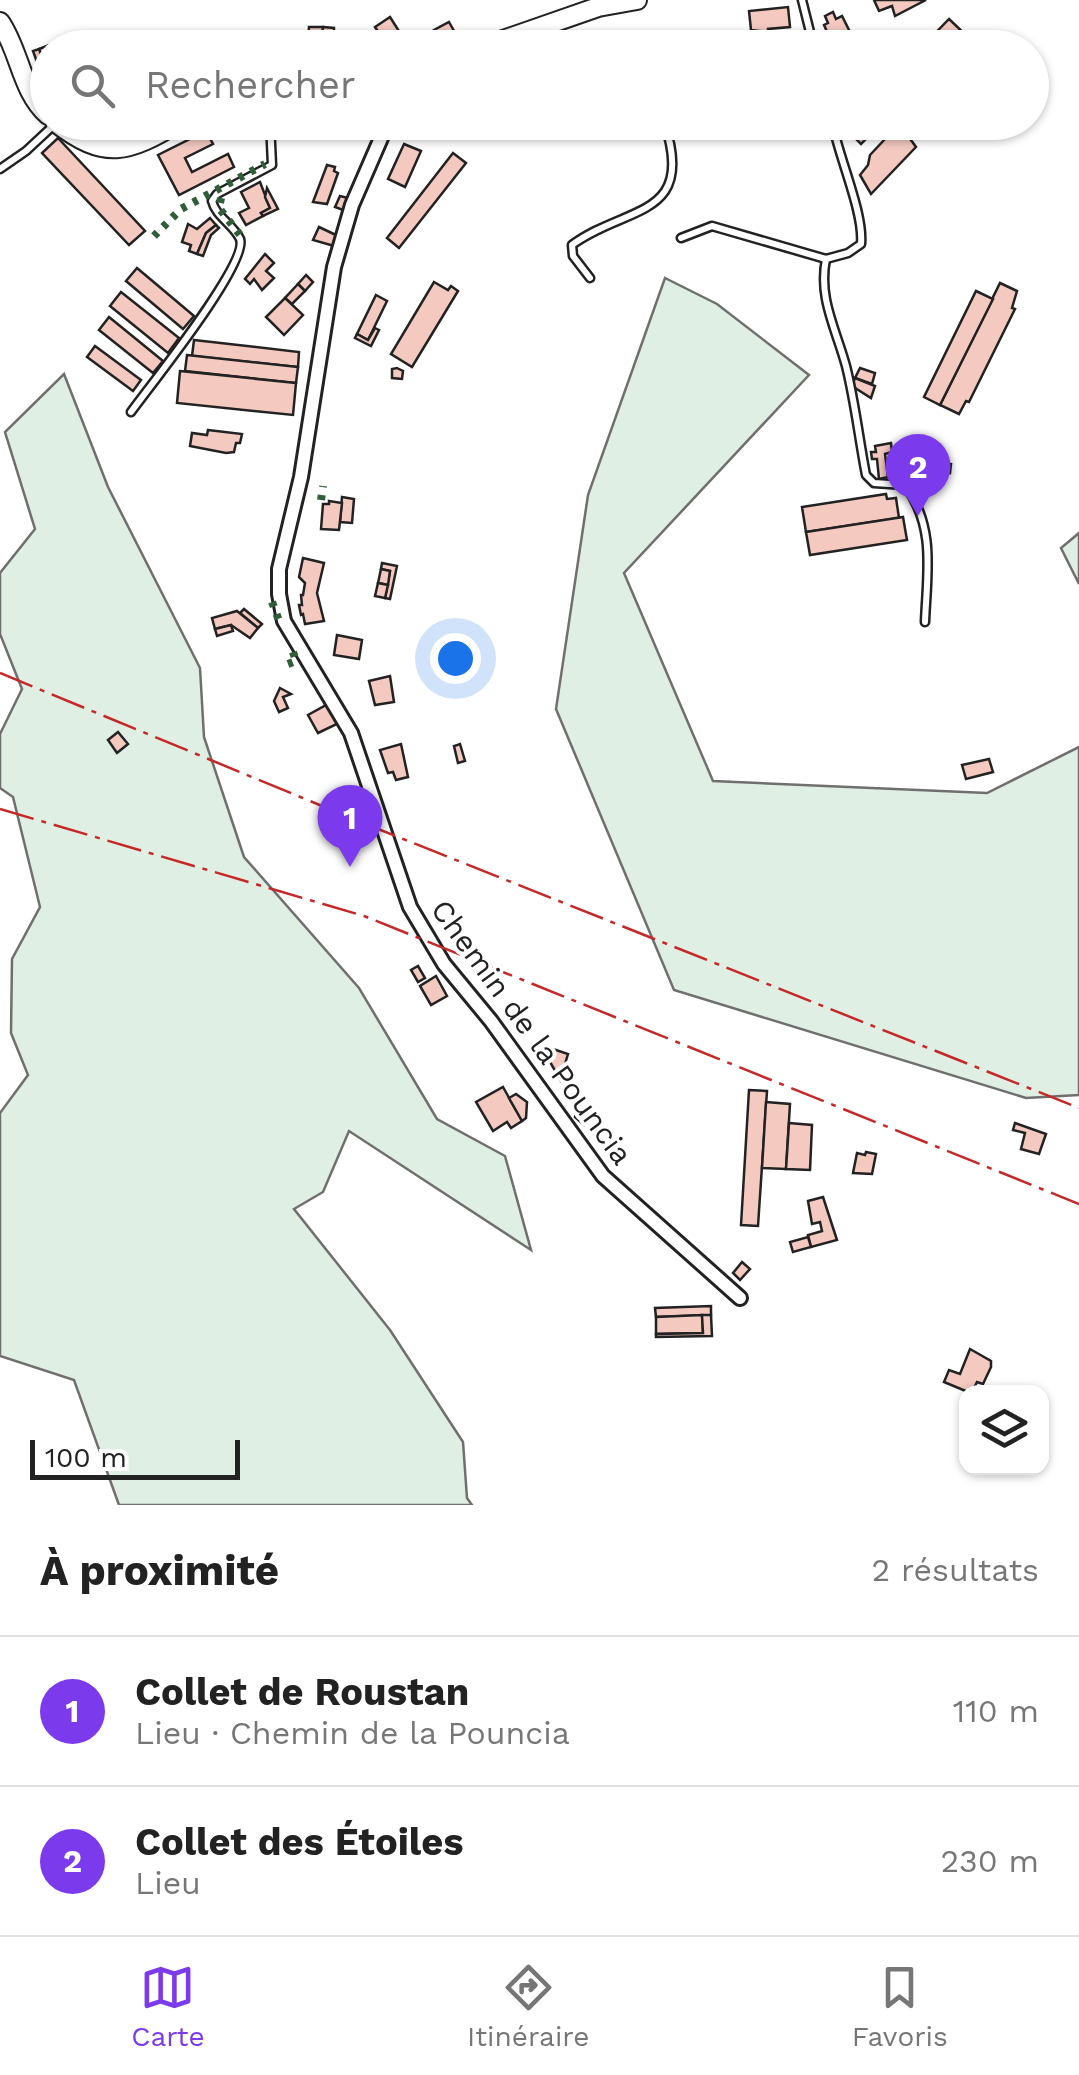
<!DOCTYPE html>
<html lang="fr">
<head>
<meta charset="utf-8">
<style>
  :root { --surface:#fff; --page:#f2f2f2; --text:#222; --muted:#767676; --line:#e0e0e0; --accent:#7c3aed }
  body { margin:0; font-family:"Work Sans",sans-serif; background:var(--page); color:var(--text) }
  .controls { position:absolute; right:30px; bottom:30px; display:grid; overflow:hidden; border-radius:20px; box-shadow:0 2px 8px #0004 }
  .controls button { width:90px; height:90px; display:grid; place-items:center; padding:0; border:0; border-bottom:2px solid var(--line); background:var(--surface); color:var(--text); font:50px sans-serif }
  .scale { position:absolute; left:30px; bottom:25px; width:210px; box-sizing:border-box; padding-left:10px; border:5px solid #222; border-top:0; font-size:28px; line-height:35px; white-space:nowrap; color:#222; -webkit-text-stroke:8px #fff; paint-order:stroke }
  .you { position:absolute; left:455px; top:658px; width:35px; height:35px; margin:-25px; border:8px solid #fff; border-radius:50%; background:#1a73e8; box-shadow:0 0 0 15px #1a73e833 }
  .badge { display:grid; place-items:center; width:65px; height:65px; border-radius:50%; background:var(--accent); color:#fff; font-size:32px; font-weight:700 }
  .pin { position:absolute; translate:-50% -82px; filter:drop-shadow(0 2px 5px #0008) }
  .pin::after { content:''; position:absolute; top:52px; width:35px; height:30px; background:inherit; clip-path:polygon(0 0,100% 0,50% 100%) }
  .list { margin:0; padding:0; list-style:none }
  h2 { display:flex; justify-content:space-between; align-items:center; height:130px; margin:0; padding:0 40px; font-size:42px }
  h2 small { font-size:32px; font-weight:400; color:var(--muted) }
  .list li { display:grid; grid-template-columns:65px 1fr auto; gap:30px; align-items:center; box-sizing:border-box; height:150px; padding:0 40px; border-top:2px solid var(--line) }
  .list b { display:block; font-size:38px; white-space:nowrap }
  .list p { margin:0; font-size:32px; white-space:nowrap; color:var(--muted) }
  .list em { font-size:32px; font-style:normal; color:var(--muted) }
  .icon { flex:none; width:55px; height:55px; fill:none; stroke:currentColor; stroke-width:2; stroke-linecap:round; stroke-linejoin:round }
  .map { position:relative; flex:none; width:1079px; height:1505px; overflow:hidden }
  .search { position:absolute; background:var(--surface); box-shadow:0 2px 8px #0004; left:30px; right:30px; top:30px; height:110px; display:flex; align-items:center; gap:25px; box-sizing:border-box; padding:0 35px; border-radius:55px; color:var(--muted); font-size:38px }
  .sheet { height:430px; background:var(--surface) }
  nav { display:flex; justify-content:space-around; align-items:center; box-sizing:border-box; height:140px; border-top:2px solid var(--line); background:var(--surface); font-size:28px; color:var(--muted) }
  nav a { display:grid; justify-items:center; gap:5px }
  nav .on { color:var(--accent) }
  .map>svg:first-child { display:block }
  .green { fill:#e0efe3; stroke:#6f6f6f; stroke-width:2.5 }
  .building { fill:#f3c9c0; stroke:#222; stroke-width:2.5 }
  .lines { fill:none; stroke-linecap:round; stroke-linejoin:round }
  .lane-casing { stroke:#222; stroke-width:11 }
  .street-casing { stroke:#222; stroke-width:18 }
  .secondary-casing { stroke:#222; stroke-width:22 }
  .lane { stroke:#fff; stroke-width:6 }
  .street { stroke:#fff; stroke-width:12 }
  .secondary { stroke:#fff; stroke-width:18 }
  .hedge { stroke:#2f5e38; stroke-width:8; stroke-dasharray:5 8; stroke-linecap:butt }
  .power { stroke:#c62828; stroke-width:2.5; stroke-dasharray:35 8 5 8; stroke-linecap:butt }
  .labels { text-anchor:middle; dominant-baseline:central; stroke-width:8; stroke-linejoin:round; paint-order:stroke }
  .street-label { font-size:30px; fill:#222; stroke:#fff }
</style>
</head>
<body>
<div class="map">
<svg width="1079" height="1505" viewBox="0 0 1079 1505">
  <rect width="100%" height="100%" fill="#fff"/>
  <g class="green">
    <polygon points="665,278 717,304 809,375 624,573 713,781 987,793 1079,747 1079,1095 1026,1098 674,990 556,709 588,495"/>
    <polygon points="64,374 108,487 200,668 204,737 244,857 359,988 437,1119 505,1156 531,1250 349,1131 323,1192 294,1209 390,1330 463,1442 467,1498 472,1505 119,1505 74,1380 0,1356 0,1113 28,1075 11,1033 12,959 40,907 13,797 0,788 0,734 22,689 0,634 0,573 35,529 5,432"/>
    <polygon points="1079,533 1079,584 1061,548"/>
  </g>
  <g class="building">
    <polygon points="874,0 926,0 895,16 892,6 879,11"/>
    <polygon points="788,7 790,27 768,29 768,32 751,30 749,11"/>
    <polygon points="833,12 836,19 842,16 854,40 839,48 820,48 818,44 830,38 824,25 828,23 825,16"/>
    <polygon points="390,17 404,39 389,48 375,27"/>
    <polygon points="949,19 968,37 958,48 921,48"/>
    <polygon points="449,22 458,38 442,47 434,30"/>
    <polygon points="309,27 323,27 323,44 308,42"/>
    <polygon points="323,27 334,28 334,39 322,38"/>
    <polygon points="268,33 272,44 263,47 259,36"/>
    <polygon points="323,38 351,41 353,48 309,48 309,43 323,44"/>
    <polygon points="57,42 59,48 48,48 48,72 39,49"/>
    <polygon points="761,42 761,48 724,48 749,46 749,43"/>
    <polygon points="39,49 44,63 38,65 33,51"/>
    <polygon points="846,122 883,122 861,144 843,126"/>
    <polygon points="901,122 927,123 911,140 916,147 871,194 860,175 868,165 870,155"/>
    <polygon points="206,131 213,144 185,158 192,172 228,154 234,167 179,195 158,155"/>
    <polygon points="58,138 145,231 129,245 42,153"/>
    <polygon points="404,144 421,151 405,187 388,179"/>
    <polygon points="453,153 466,163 399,248 387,238"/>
    <polygon points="327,165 335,167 334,171 338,173 327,204 313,202"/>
    <polygon points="260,182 270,208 261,213 263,216 246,225 239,213 249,208 241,192"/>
    <polygon points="267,188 278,209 263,216 261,213 270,208 265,197"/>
    <polygon points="340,196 348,198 343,210 335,207"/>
    <polygon points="210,218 216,225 206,233 197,254 189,251 191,245 182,242 188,224 197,229"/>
    <polygon points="216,225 219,228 211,235 203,256 197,254 206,233"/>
    <polygon points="319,227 338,236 334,246 313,240"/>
    <polygon points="265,254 274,263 266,271 274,278 262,290 254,279 250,284 245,279"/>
    <polygon points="137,268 194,316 183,329 126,281"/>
    <polygon points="306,275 313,282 305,291 298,284"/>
    <polygon points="434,282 448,290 451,286 458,291 412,367 391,354"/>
    <polygon points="1000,283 1017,291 1012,308 1015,309 969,402 966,401 959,414 940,405"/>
    <polygon points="298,284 305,291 292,304 285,298"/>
    <polygon points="976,291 993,299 940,405 924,397"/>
    <polygon points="121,292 179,338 168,353 110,306"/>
    <polygon points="376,295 387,301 368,340 357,334"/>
    <polygon points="285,298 303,315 284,335 266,317"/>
    <polygon points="109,317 163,361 153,373 99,330"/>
    <polygon points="375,328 379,330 371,346 355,338 357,334 368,340"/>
    <polygon points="194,340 299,352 298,367 192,356"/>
    <polygon points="95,346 141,380 133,391 87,357"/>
    <polygon points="187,355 298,367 296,383 185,371"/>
    <polygon points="397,368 403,371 402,379 392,378 392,369"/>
    <polygon points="860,368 875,373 872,384 855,378"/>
    <polygon points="180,371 296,383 293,415 177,403"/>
    <polygon points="855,378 875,386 871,398 852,386"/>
    <polygon points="208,430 242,434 240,443 236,443 234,452 226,453 190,446 192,433 207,435"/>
    <polygon points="891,443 892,452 885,454 888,477 879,479 877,459 872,459 871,452 876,452 875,446"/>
    <polygon points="919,459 951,464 950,473 943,472 941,484 916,480"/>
    <polygon points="886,494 887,499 896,498 899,518 806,532 802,507"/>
    <polygon points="342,497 354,499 352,523 340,522"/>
    <polygon points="329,501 342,503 339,530 321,529 323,504 329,504"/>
    <polygon points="903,517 907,540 810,555 806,532"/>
    <polygon points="303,558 324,563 317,593 324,621 305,624 303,614 301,615 299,605 302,605 301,595 303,595 305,583 299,577"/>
    <polygon points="382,563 397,566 390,599 385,598 390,571 381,569"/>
    <polygon points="381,569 390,571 388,585 378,583"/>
    <polygon points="378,583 388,585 385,598 375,596"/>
    <polygon points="244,609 262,624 258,628 240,613"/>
    <polygon points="237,611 258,628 250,638 231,625 215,629 212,618"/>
    <polygon points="231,625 233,631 217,636 215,629"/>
    <polygon points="337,635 362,640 359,659 334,655"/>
    <polygon points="390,676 394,702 375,705 369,681"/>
    <polygon points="280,688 291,694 283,697 288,708 279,712 274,701"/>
    <polygon points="328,704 339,723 318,733 308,715"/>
    <polygon points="118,732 128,744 117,753 108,740"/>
    <polygon points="401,744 408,777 396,780 393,772 388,773 380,750"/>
    <polygon points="460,744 465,761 458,763 454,746"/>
    <polygon points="989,759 993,772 966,779 962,765"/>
    <polygon points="418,966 425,978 418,982 411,970"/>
    <polygon points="436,976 447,996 431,1005 420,986"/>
    <polygon points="553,1049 568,1054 565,1064 571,1075 561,1081 550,1062"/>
    <polygon points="503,1087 522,1121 511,1128 507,1122 493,1131 476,1102"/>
    <polygon points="749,1090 767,1091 758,1226 741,1225"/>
    <polygon points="516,1094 527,1102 526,1118 522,1121 509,1098"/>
    <polygon points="766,1102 790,1104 786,1169 762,1168"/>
    <polygon points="577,1109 588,1111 584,1125 575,1117"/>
    <polygon points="789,1123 812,1125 810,1170 786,1169"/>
    <polygon points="1015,1123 1046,1134 1039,1154 1021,1149 1025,1133 1013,1130"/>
    <polygon points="866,1152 876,1154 872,1174 853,1173 857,1153 865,1155"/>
    <polygon points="823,1197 837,1240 811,1247 808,1235 822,1231 820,1222 812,1224 808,1201"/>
    <polygon points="808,1237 811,1247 793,1252 790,1242"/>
    <polygon points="742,1262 750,1269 740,1280 733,1273"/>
    <polygon points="711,1306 711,1315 656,1317 655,1308"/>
    <polygon points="702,1315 703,1333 656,1334 656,1317"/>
    <polygon points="702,1315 711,1315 712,1336 656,1337 656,1334 703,1333"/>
    <polygon points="970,1349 991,1361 991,1367 983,1384 977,1382 972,1392 968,1392 944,1382 949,1370 960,1374"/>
  </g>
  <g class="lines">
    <defs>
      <g id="lane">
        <polyline points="802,0 814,48"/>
        <polyline points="519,34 524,48"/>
        <polyline points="0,169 26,151 55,124"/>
        <path d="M681,238L712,226L826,259L848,253L861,244C864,213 839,158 832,122"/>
        <path d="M826,259C818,298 836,329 846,366C855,402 859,439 866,475L874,483L905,485C936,528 927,572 925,622"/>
        <path d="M590,278L573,256L572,245C626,205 697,219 664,122"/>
        <path d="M131,412C149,387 249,263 240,239C233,224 216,217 212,201L217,194L272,165L270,122"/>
      </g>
      <polyline id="street" points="388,122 352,205 334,267 301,477 279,569 279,594 284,621 351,733 410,907 444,964 491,1021 603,1176 740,1298"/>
      <g id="secondary">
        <path d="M0,22C20,51 21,91 48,115"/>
        <polyline points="480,48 598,7 637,0"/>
        <path d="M55,122C105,161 128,153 179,122"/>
      </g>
    </defs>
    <use href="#lane" class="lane-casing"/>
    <use href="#street" class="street-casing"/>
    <use href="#secondary" class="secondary-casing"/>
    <use href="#lane" class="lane"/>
    <use href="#street" class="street"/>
    <use href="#secondary" class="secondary"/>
    <g class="hedge">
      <polyline points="221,198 219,208 244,240"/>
      <polyline points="154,236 181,209 265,164"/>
      <polyline points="321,500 323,486"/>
      <polyline points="272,602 281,626"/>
      <polyline points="288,664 296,661 293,652"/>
    </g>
    <g class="power">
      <polyline points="0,673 373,827 1079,1108"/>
      <polyline points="0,809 364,916 1079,1204"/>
    </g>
  </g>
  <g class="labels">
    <g class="street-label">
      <text transform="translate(532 1032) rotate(54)">Chemin de la Pouncia</text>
    </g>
  </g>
</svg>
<div class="controls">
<button><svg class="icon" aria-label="layers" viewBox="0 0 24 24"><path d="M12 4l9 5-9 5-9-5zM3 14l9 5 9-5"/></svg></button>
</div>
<div class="scale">100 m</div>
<div class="you"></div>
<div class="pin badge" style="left:350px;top:867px">1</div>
<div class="pin badge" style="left:918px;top:516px">2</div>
<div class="search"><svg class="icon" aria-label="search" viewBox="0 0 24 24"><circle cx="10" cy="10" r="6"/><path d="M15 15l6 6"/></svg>Rechercher</div>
</div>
<section class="sheet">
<h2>À proximité<small>2 résultats</small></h2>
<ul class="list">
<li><span class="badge">1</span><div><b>Collet de Roustan</b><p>Lieu · Chemin de la Pouncia</p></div><em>110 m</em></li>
<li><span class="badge">2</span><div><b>Collet des Étoiles</b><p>Lieu</p></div><em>230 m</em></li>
</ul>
</section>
<nav>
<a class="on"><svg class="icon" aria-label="map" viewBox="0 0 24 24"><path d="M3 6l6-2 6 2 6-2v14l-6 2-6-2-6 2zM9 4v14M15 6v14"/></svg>Carte</a>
<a><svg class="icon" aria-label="directions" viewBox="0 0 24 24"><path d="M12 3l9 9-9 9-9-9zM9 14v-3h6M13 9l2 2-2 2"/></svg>Itinéraire</a>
<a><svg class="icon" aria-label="saved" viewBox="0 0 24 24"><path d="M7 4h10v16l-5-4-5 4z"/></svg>Favoris</a>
</nav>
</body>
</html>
